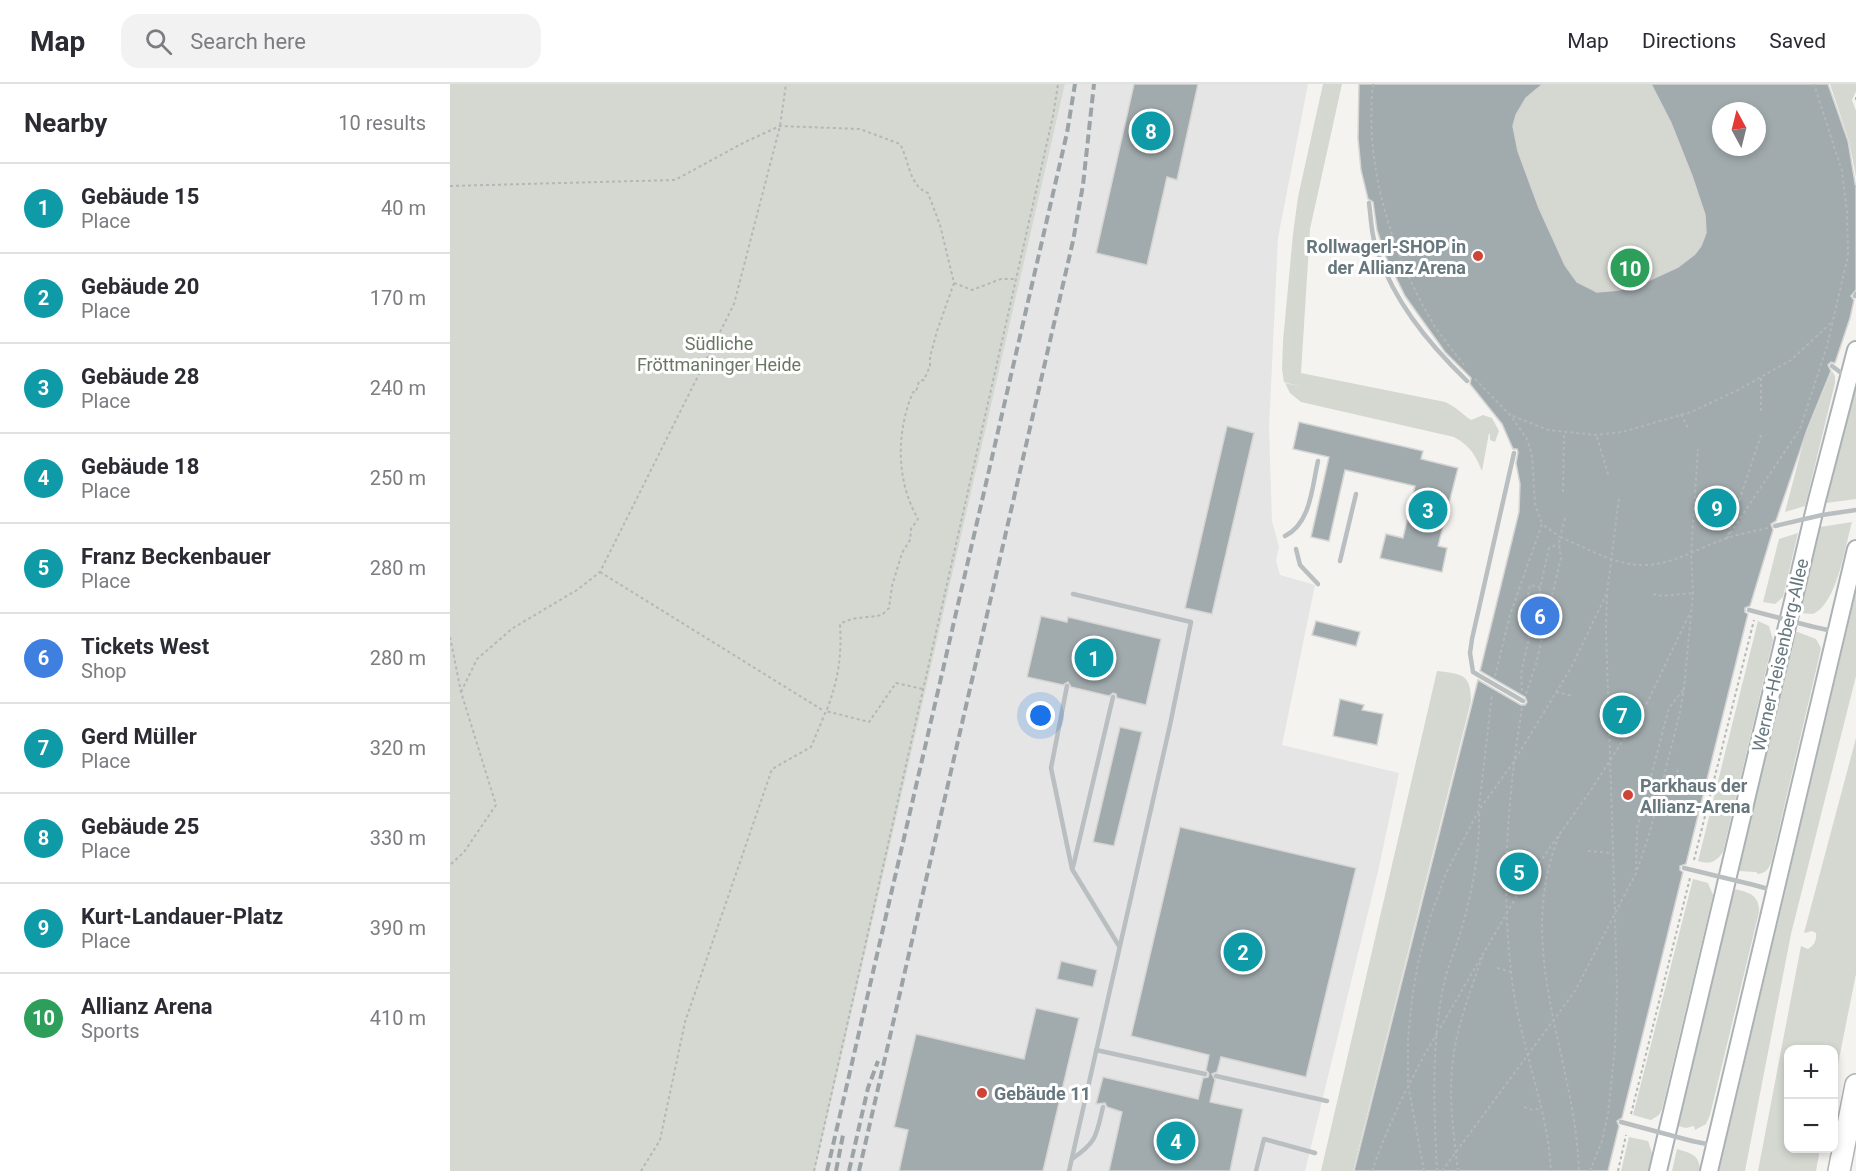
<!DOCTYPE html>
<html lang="en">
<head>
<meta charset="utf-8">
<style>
  :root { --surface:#fff; --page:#f2f2f3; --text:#2b2b33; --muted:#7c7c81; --line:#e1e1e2; --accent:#b45309 }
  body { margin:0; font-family:Roboto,sans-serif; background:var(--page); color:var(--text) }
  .controls { position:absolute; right:18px; bottom:18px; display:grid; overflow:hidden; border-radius:12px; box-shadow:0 3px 9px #0003 }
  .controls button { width:54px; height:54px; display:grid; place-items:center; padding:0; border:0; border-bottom:2px solid var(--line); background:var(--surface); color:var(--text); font:30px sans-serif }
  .compass { position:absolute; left:1262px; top:18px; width:54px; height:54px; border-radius:50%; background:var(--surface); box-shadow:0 3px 9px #0003; rotate:353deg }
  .you { position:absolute; left:591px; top:632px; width:21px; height:21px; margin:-15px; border:4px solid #fff; border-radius:50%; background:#1a73e8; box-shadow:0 0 0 9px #1a73e833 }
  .badge { display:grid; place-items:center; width:39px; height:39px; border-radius:50%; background:var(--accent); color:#fff; font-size:20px; font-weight:700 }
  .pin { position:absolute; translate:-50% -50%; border:3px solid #fff; box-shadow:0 2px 6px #0006 }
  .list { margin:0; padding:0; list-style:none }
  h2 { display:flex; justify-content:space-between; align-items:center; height:78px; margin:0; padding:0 24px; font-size:26px }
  h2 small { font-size:20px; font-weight:400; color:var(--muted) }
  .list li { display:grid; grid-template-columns:39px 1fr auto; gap:18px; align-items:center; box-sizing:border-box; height:90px; padding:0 24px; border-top:2px solid var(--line) }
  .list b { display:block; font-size:22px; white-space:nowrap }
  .list p { margin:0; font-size:20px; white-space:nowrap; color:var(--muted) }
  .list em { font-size:20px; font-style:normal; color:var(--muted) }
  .icon { flex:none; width:33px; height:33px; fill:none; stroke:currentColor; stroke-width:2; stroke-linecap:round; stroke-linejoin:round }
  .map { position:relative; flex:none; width:1406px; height:1087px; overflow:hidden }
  header { display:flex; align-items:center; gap:36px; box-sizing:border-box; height:84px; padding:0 30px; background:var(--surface); border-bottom:2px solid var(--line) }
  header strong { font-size:28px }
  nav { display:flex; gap:33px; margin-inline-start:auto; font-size:21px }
  .search { width:420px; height:54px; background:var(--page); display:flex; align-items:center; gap:15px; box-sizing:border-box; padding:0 21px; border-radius:18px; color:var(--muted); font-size:22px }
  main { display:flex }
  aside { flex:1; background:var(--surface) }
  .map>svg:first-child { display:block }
  .built { fill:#e4e5e4 }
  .green { fill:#d4d8d0; fill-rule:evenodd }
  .building { fill:#a1aaad; stroke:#d5d5d3; stroke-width:1.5; fill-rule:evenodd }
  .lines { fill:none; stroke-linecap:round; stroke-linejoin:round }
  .secondary-casing { stroke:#abb2b5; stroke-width:20 }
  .highway-casing { stroke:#afb3b5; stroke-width:24 }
  .path { stroke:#b3b7b8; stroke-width:2; stroke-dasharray:3 3; stroke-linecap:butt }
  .lane { stroke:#b9bec0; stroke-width:4.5 }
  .secondary { stroke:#fff; stroke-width:16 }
  .highway { stroke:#fff; stroke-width:21 }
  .rail { stroke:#9ba3a6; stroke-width:4; stroke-dasharray:9 4.5; stroke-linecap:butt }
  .lane-bridge { stroke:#b9bec0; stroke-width:4.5 }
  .poi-dot { fill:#cf4435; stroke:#fff; stroke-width:2 }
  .labels { text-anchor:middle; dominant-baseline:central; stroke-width:6; stroke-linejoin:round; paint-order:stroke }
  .poi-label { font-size:18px; font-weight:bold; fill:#66777e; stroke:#fff; text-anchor:start }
  .park-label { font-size:18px; fill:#6a7664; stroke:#fff }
  .street-label { font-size:18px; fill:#66777e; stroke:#fff }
</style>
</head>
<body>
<header>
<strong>Map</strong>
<div class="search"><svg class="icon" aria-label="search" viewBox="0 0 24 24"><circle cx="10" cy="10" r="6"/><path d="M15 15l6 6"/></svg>Search here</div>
<nav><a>Map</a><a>Directions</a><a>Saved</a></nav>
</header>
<main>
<aside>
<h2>Nearby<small>10 results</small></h2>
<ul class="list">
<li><span class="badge" style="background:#0f9aa8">1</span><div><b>Gebäude 15</b><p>Place</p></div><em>40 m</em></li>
<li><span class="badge" style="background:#0f9aa8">2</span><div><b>Gebäude 20</b><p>Place</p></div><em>170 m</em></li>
<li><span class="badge" style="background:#0f9aa8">3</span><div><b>Gebäude 28</b><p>Place</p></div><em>240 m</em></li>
<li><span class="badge" style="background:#0f9aa8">4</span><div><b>Gebäude 18</b><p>Place</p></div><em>250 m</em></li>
<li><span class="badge" style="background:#0f9aa8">5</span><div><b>Franz Beckenbauer</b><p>Place</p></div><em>280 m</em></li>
<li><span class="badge" style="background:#3f7fe0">6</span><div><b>Tickets West</b><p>Shop</p></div><em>280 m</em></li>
<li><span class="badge" style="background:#0f9aa8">7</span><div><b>Gerd Müller</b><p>Place</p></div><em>320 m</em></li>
<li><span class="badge" style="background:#0f9aa8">8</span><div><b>Gebäude 25</b><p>Place</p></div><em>330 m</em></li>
<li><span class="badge" style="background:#0f9aa8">9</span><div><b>Kurt-Landauer-Platz</b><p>Place</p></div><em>390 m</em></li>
<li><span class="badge" style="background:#2e9e5b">10</span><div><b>Allianz Arena</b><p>Sports</p></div><em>410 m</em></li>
</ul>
</aside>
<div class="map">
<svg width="1406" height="1087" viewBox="0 0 1406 1087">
  <rect width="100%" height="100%" fill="#f4f3f0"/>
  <polygon class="built" points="615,0 858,0 828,154 819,344 822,437 829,463 826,477 830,491 865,501 832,661 949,689 929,783 855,1087 365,1087"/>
  <g class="green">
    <polygon points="0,0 615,0 365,1087 0,1087"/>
    <path d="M873,0H892L860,145L851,289L995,318C1005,322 1012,330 1021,336L1033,331L1042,334L1049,347L1045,358L1040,356V350L1039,349L1032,387C1025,370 1020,362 1004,353L851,318L840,309L835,299L852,303L834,298L832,285L833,257L843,150L848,113Z"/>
    <path d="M934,0H1344L1221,322ZM1271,27H1307V63H1271Z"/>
    <polygon points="1380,0 1406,0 1406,7 1402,16 1406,27 1406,93 1399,57"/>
    <polygon points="1382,287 1385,292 1385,299 1355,422 1335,428 1355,352"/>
    <polygon points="1406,299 1406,415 1376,419 1403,308"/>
    <path d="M1402,438C1395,462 1387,520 1363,530L1349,529L1370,443Z"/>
    <polygon points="1348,449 1333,513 1325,520 1313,518 1329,455"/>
    <polygon points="1406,508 1406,592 1341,850 1295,1087 1269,1087"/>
    <path d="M1308,537L1319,542L1323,556L1273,768C1266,778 1260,781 1248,777Z"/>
    <path d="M1345,547L1366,555L1371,564L1370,569L1322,775C1320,784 1316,789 1308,790L1306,788L1288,787Z"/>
    <path d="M987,587C1011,590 1021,589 1021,617L903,1087H871Z"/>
    <path d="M1406,654V890L1384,1000V966H1338V1064L1370,1065L1366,1087H1308L1351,862L1358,865C1364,862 1367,856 1366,849L1362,847L1354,849Z"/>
    <polygon points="1243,795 1258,799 1263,811 1212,1025 1209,1031 1201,1036 1183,1031"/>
    <path d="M1284,805C1298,808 1310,811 1309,828L1260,1031L1256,1040L1245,1046L1244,1042L1236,1044L1228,1042Z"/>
    <polygon points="1179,1053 1198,1057 1202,1069 1199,1087 1171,1087"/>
    <path d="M1227,1065C1241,1069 1250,1071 1250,1087H1222Z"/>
  </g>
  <g class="building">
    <polygon points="684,0 748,0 727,96 717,93 697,181 646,169"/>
    <path d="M909,0H1093L1076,14L1066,31L1063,42L1068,67L1089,124L1115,181L1127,198L1147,208L1169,206L1189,201L1228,183L1245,170L1251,162L1256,149L1255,131L1242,92L1221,39L1201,0H1378L1398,57L1406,105V206L1401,212L1404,216L1400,234L1385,279L1381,278L1378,281L1381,287L1357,346L1326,437L1321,440L1323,446L1300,522L1295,524V528L1298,530L1297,534L1236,780L1230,782V786L1233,788L1172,1034L1167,1037L1169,1042L1158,1087H904L1028,596L1071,621H1075L1077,618L1075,613L1030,587L1069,428L1070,400L1066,379L1068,368L1067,365H1063L1052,340L1020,300L1021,294L995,268L955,212L935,171L927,146L923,118L918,115L911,86L908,54ZM1271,27H1307V63H1271Z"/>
    <polygon points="849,338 973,367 971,375 1008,384 988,462 997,464 992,488 930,474 936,450 953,454 965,402 895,386 879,457 861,453 879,373 843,365"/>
    <polygon points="777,342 804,349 762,530 735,524"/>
    <polygon points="591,532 617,538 618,533 711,555 696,621 667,614 666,610 663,609 659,612 621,603 618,598 613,601 577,593"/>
    <polygon points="866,537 910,548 906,562 862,551"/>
    <polygon points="890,615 914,621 912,626 933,630 927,661 883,652"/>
    <polygon points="670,643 692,648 664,762 643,758"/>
    <polygon points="730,743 906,784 856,993 771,973 767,988 762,990 765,996 760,1018 793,1025 780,1087 659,1087 672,1028 657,1023 655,1019 646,1020 653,993 748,1015 753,994 758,993 759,990 756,986 759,971 681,952"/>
    <polygon points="611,877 647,886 643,903 607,895"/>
    <polygon points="586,924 629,934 593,1087 449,1087 458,1046 444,1043 466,950 574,975"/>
  </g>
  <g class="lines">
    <defs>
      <g id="secondary">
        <polyline points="1208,1087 1367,416 1406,266"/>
        <polyline points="1259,1087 1406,465"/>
      </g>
      <polyline id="highway" points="1389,1087 1406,1001"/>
    </defs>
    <use href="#secondary" class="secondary-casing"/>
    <use href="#highway" class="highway-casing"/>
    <g class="path">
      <path d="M923,0C914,82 942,171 984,241C993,255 1004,268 1014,281"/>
      <polyline points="1406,13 1406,16"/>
      <path d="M0,102L225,96L295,58L330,42L410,45L450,60C459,76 459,102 478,109L490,141L504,199L487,247L480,273V282L474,296L469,297L466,308H463C446,348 446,397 468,435L461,445L460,456L452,469L442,502L439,524L432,531C418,534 403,532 390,540C392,573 388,597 376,628"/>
      <polyline points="1405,103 1406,102"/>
      <polyline points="504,199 522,206 551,195 566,195"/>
      <polyline points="1311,294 1311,327"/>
      <polyline points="1025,295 1060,331 1077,355 1082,371 1085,420 1092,440"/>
      <polyline points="1231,330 1238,344"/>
      <polyline points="1063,332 1098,346 1146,351 1172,348 1241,328 1288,306 1341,276 1383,237"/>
      <polyline points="1311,351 1277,454 1350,345 1377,262 1398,172 1397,128 1392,87 1364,0"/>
      <polyline points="1147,353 1159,393"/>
      <polyline points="1113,408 1114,350"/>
      <polyline points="150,488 374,627"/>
      <polyline points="1203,510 1212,512 1243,509"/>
      <polyline points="1078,511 1080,501 1090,503"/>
      <polyline points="1157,511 1156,546 1165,830"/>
      <polyline points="0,553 11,608 46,721 14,768 0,781"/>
      <polyline points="1045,592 1060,531 1091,443 1092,440 1110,453 1116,431"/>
      <polyline points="1072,607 1071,590 1099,464 1109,460"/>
      <polyline points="11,608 27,575 63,544 127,506 150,488 284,220 330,42 336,0"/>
      <polyline points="1106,608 1123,612"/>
      <path d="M1076,610L1086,580L1111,474L1109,460L1110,453C1132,462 1156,476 1180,480C1216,486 1245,465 1277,454C1290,450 1304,447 1318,444"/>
      <path d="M1072,624C1058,710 1051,800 1061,887C1066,941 1086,993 1096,1046C1099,1060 1100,1074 1101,1087"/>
      <polyline points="1214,691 1226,694 1228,684"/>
      <polyline points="1029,723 1042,610"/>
      <path d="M1109,752C1063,865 1125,972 1129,1087"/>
      <polyline points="1138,767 1162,769"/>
      <polyline points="1244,776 1304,536"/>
      <polyline points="1186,786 1187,744 1190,734 1219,624 1233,606"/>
      <polyline points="1047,884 1061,888"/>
      <polyline points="990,944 1072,803 1141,706 1197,619 1239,531"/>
      <polyline points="1074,1023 1083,1026 1091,1024"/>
      <polyline points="1181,1030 1240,794"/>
      <polyline points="191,1087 210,1056 235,938 322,685 361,663 376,627 419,638 446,599 473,605"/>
      <polyline points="364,1087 603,32 608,0"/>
      <path d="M922,1087C939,1038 961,994 987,949"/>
      <polyline points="974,1087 958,1000 958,954 962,915 968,879 980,834 996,789 1029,726 1063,679 1121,584 1157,509 1169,414"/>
      <path d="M987,1087C984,1026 981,964 993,904C997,884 1005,866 1011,847C1022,809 1030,768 1029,729"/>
      <polyline points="992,1087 1125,907 1186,789 1200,748 1230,628 1234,604 1243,509 1241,470 1248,365"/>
      <path d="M1008,1087C1004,1053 999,1019 1002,985C1005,946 1020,909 1032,873"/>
      <polyline points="1140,1087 1152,1057 1158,1030 1165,963 1167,906 1165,835"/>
      <polyline points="1168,1087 1176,1051"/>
    </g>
    <g class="lane">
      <path d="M919,119C921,133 921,147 925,160C941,214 977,258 1017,297"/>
      <polyline points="1405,212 1406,210"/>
      <polyline points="1382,282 1394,291"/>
      <polyline points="1064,369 1022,555 1020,569 1023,588 1073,617"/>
      <path d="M835,452C861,439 862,403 868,377"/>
      <polyline points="846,465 850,481 868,500"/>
      <polyline points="890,477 906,410"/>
      <polyline points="1360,542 1382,547"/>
      <polyline points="617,602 601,684 622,785 669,862"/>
      <polyline points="623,783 663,613"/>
      <polyline points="1304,801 1322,806"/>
      <polyline points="646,966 755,990"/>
      <polyline points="766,992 877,1017"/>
      <polyline points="1242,1057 1262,1061"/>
      <path d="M622,1075C647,1058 646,1052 653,1023"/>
      <polyline points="619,1087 720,641 741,538 623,510"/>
      <polyline points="806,1087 814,1055 865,1069"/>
    </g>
    <use href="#secondary" class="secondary"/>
    <use href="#highway" class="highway"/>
    <g class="rail">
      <polyline points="377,1087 617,49 625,0"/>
      <polyline points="386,1087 393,1051"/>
      <polyline points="399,1087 418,1004 428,977"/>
      <polyline points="409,1087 623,157 633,101 644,0"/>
    </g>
    <g class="lane-bridge">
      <polyline points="1325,442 1372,431 1406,426"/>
      <polyline points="1299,526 1360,542"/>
      <polyline points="1234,784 1304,801"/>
      <polyline points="1171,1038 1242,1057"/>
    </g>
  </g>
  <g class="poi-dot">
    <circle cx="1028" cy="172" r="6"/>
    <circle cx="1178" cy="711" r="6"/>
    <circle cx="532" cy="1009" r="6"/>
  </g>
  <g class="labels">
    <g class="poi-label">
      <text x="1016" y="162" text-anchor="end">Rollwagerl-SHOP in<tspan x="1016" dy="21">der Allianz Arena</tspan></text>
      <text x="1190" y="701">Parkhaus der<tspan x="1190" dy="21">Allianz-Arena</tspan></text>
      <text x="544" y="1009">Gebäude 11</text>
    </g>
    <g class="park-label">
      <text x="269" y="259">Südliche<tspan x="269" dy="21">Fröttmaninger Heide</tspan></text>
    </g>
    <g class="street-label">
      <text transform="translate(1330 571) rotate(-77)">Werner-Heisenberg-Allee</text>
    </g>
  </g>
</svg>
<div class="controls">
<button>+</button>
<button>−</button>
</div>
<svg class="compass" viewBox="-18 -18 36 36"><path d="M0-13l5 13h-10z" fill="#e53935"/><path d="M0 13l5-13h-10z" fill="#7c7c81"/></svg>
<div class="you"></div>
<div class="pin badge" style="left:644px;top:574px;background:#0f9aa8">1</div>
<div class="pin badge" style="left:793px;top:868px;background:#0f9aa8">2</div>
<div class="pin badge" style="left:978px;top:426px;background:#0f9aa8">3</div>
<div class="pin badge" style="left:726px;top:1057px;background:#0f9aa8">4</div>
<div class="pin badge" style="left:1069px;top:788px;background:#0f9aa8">5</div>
<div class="pin badge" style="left:1090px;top:532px;background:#3f7fe0">6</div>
<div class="pin badge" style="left:1172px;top:631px;background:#0f9aa8">7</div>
<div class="pin badge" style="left:701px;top:47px;background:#0f9aa8">8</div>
<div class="pin badge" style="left:1267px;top:424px;background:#0f9aa8">9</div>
<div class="pin badge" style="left:1180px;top:184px;background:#2e9e5b">10</div>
</div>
</main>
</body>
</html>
